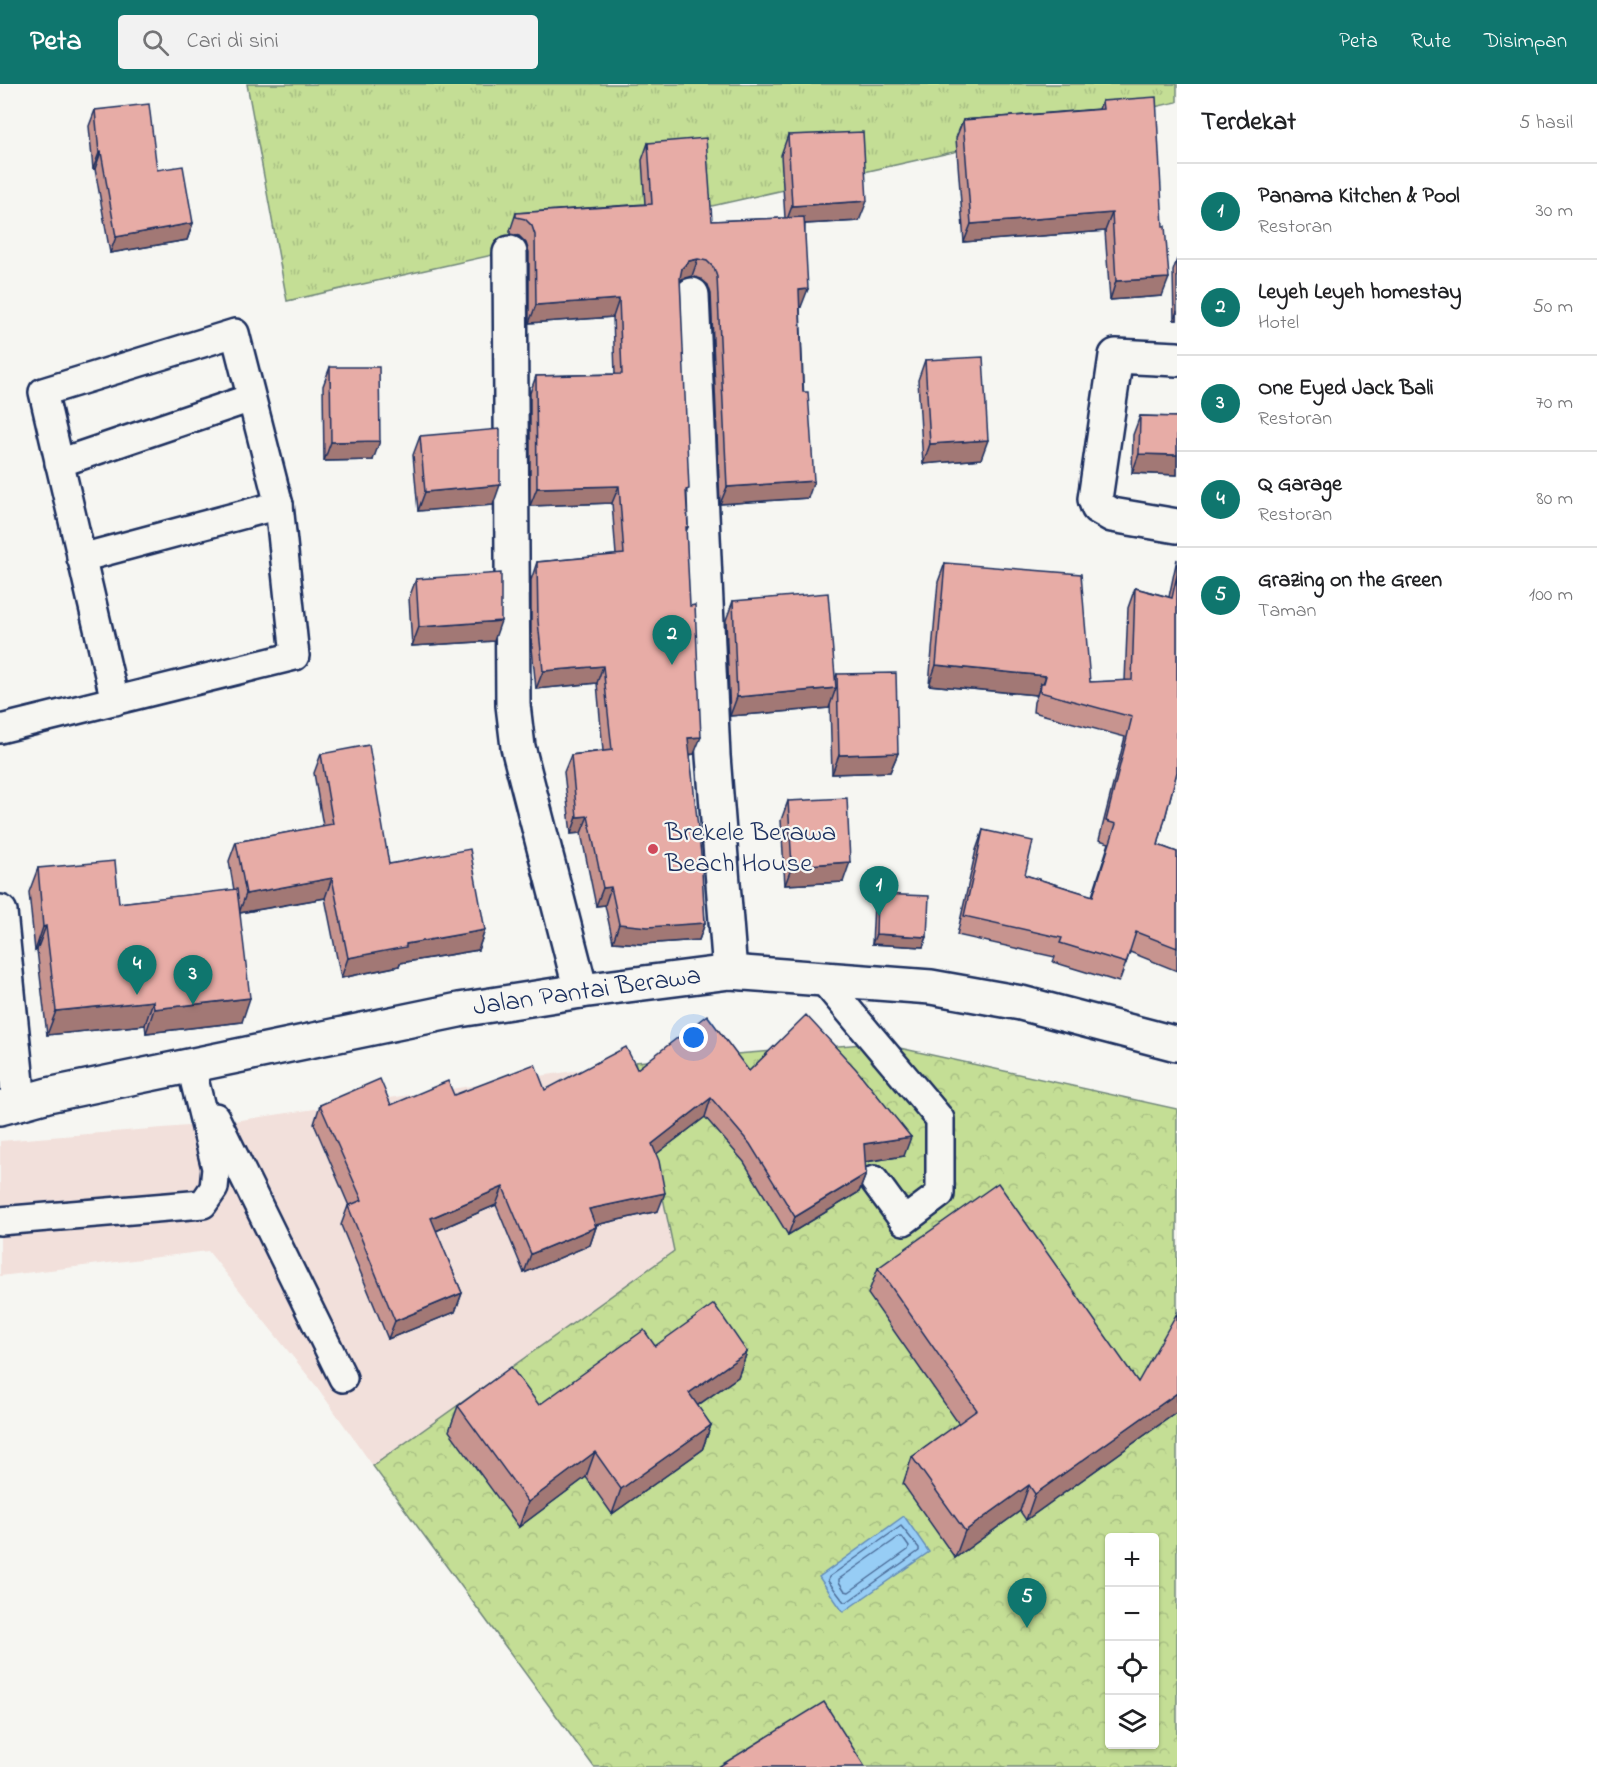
<!DOCTYPE html>
<html lang="id">
<head>
<meta charset="utf-8">
<style>
  :root { --surface:#fff; --page:#f2f2f2; --text:#202124; --muted:#757577; --line:#e0e0e0; --accent:#0f766e }
  body { margin:0; font-family:"Indie Flower",sans-serif; background:var(--page); color:var(--text) }
  .controls { position:absolute; right:18px; bottom:18px; display:grid; overflow:hidden; border-radius:6px; box-shadow:0 2px 4px #0004 }
  .controls button { width:54px; height:54px; display:grid; place-items:center; padding:0; border:0; border-bottom:2px solid var(--line); background:var(--surface); color:var(--text); font:30px sans-serif }
  .you { position:absolute; left:694px; top:954px; width:21px; height:21px; margin:-15px; border:4px solid #fff; border-radius:50%; background:#1a73e8; box-shadow:0 0 0 9px #1a73e833 }
  .badge { display:grid; place-items:center; width:39px; height:39px; border-radius:50%; background:var(--accent); color:#fff; font-size:20px; font-weight:700 }
  .pin { position:absolute; translate:-50% -50px; filter:drop-shadow(0 2px 3px #0008) }
  .pin::after { content:''; position:absolute; top:32px; width:21px; height:18px; background:inherit; clip-path:polygon(0 0,100% 0,50% 100%) }
  .list { margin:0; padding:0; list-style:none }
  h2 { display:flex; justify-content:space-between; align-items:center; height:78px; margin:0; padding:0 24px; font-size:26px }
  h2 small { font-size:20px; font-weight:400; color:var(--muted) }
  .list li { display:grid; grid-template-columns:39px 1fr auto; gap:18px; align-items:center; box-sizing:border-box; height:96px; padding:0 24px; border-top:2px solid var(--line) }
  .list b { display:block; font-size:22px; white-space:nowrap }
  .list p { margin:0; font-size:20px; white-space:nowrap; color:var(--muted) }
  .list em { font-size:20px; font-style:normal; color:var(--muted) }
  .icon { flex:none; width:33px; height:33px; fill:none; stroke:currentColor; stroke-width:2; stroke-linecap:round; stroke-linejoin:round }
  .map { position:relative; flex:none; width:1177px; height:1683px; overflow:hidden }
  header { display:flex; align-items:center; gap:36px; box-sizing:border-box; height:84px; padding:0 30px; background:var(--accent); color:#fff }
  header strong { font-size:28px }
  nav { display:flex; gap:33px; margin-inline-start:auto; font-size:21px }
  .search { width:420px; height:54px; background:var(--page); display:flex; align-items:center; gap:15px; box-sizing:border-box; padding:0 21px; border-radius:6px; color:var(--muted); font-size:22px }
  main { display:flex }
  aside { flex:1; background:var(--surface) }
  .map>svg:first-child { display:block }
  .built { fill:#f2e0db }
  .grass { fill:url(#grass-tufts); stroke:#70867a; stroke-width:1.5 }
  .park { fill:url(#park-crowns); stroke:#70867a; stroke-width:1.5; fill-rule:evenodd }
  .water { fill:#97cdf5; stroke:#658eb9; stroke-width:1.5 }
  .lines { fill:none; stroke-linecap:round; stroke-linejoin:round }
  .shore { stroke:#4d6e9a; stroke-width:1.5 }
  .service-casing { stroke:#1b2f5e; stroke-width:32 }
  .minor-casing { stroke:#1b2f5e; stroke-width:38 }
  .tertiary-casing { stroke:#1b2f5e; stroke-width:38 }
  .service { stroke:#f6f6f2; stroke-width:27 }
  .minor { stroke:#f6f6f2; stroke-width:33 }
  .tertiary { stroke:#f6f6f2; stroke-width:33 }
  .wall { fill:#c7948f; stroke:#1b2f5e; stroke-width:1.5 }
  .shaded-wall { fill:#a27874; stroke:#1b2f5e; stroke-width:1.5 }
  .building { fill:#e7aca6; stroke:#1b2f5e; stroke-width:1.5 }
  .poi-dot { fill:#d1495b; stroke:#f6f6f2; stroke-width:2 }
  .labels { text-anchor:middle; dominant-baseline:central; stroke-width:4.5; stroke-linejoin:round; paint-order:stroke }
  .poi-label { font-size:27px; fill:#1b2f5e; stroke:#f6f6f2; text-anchor:start }
  .street-label { font-size:27px; fill:#1b2f5e; stroke:#f6f6f2 }
</style>
</head>
<body>
<header>
<strong>Peta</strong>
<div class="search"><svg class="icon" aria-label="search" viewBox="0 0 24 24"><circle cx="10" cy="10" r="6"/><path d="M15 15l6 6"/></svg>Cari di sini</div>
<nav><a>Peta</a><a>Rute</a><a>Disimpan</a></nav>
</header>
<main>
<div class="map">
<svg width="1177" height="1683" viewBox="0 0 1177 1683">
  <defs>
    <pattern id="grass-tufts" width="24" height="20" patternUnits="userSpaceOnUse" patternTransform="scale(1.5)"><rect width="24" height="20" fill="#c4de95"/><path d="M3 7l-1-3M5 7V3M7 7l1-3M15 17l-1-3M17 17v-4M19 17l1-3" fill="none" stroke="#a8bf83"/></pattern>
    <pattern id="park-crowns" width="20" height="18" patternUnits="userSpaceOnUse" patternTransform="scale(1.5)"><rect width="20" height="18" fill="#c4de95"/><path d="M2 6a3 3 0 1 1 6 0M12 15a3 3 0 1 1 6 0" fill="none" stroke="#a8bf83"/></pattern>
  </defs>
  <rect width="100%" height="100%" fill="#f6f6f2"/>
  <filter id="ink" filterUnits="userSpaceOnUse"><feTurbulence type="fractalNoise" baseFrequency=".0167" numOctaves="2"/><feDisplacementMap in="SourceGraphic" scale="12" xChannelSelector="R" yChannelSelector="G"/><feConvolveMatrix kernelMatrix="1 2 1 2 8 2 1 2 1" color-interpolation-filters="sRGB"/></filter>
  <g filter="url(#ink)">
    <polygon class="built" points="635,978 675,1167 373,1382 317,1303 208,1167 0,1192 0,1057 213,1040"/>
    <polygon class="grass" points="247,0 1177,0 1177,18 287,217"/>
    <path class="park" d="M877,959L1177,1025V1683H594L373,1382L674,1167L635,978ZM1110,1454H1154V1660H1110Z"/>
    <polygon class="water" points="904,1432 929,1468 843,1528 819,1493"/>
    <g class="lines">
      <g class="shore">
        <polygon points="901,1442 919,1464 919,1467 847,1518 844,1518 828,1497 829,1493"/>
        <polygon points="899,1453 902,1453 909,1463 908,1466 849,1508 845,1507 839,1498 839,1495"/>
      </g>
      <defs>
        <g id="service">
          <polyline points="59,379 251,314"/>
          <polyline points="81,474 279,421"/>
          <polyline points="0,645 295,572 279,421 235,249 43,308 115,617"/>
          <polyline points="823,896 940,1035 940,1110 904,1137 874,1096"/>
          <polyline points="215,1033 343,1294"/>
          <polyline points="0,1137 203,1120 214,1104 216,1084 191,983"/>
        </g>
        <g id="minor">
          <polyline points="510,169 513,621 518,663 581,907"/>
          <polyline points="692,211 713,672 730,888"/>
          <polyline points="1177,275 1116,272 1095,415 1098,423 1112,431 1177,442"/>
          <polyline points="19,1019 48,1011 459,926 581,907 730,888 931,903 1021,919 1177,960"/>
        </g>
        <polyline id="tertiary" points="0,828 19,1019 0,1024"/>
      </defs>
      <use href="#service" class="service-casing"/>
      <use href="#minor" class="minor-casing"/>
      <use href="#tertiary" class="tertiary-casing"/>
      <use href="#service" class="service"/>
      <use href="#minor" class="minor"/>
      <use href="#tertiary" class="tertiary"/>
    </g>
    <g class="wall">
      <polygon points="1102,17 1162,212 1110,216 1105,147 964,158 956,54 963,36 1099,25"/>
      <polygon points="95,26 157,86 193,139 187,156 110,169 95,85 93,85 89,42"/>
      <polygon points="788,51 859,137 805,140 801,223 800,223 808,414 720,420 711,210 708,201 701,195 692,192 682,195 680,198 688,443 686,448 694,670 690,671 705,839 699,856 642,860 613,858 605,821 596,822 581,749 571,750 564,688 571,671 603,667 597,599 536,605 531,554 531,496 537,478 616,471 612,419 530,422 530,309 536,292 615,290 613,233 529,239 529,168 526,159 519,152 510,150 510,147 516,129 645,120 642,76 648,59 712,137 785,134 781,71"/>
      <polygon points="1177,175 1177,236 1174,236 1173,187"/>
      <polygon points="925,276 981,375 923,380 918,296"/>
      <polygon points="330,283 373,376 324,377 323,302"/>
      <polygon points="1140,332 1177,333 1177,391 1132,389 1133,351"/>
      <polygon points="420,352 493,421 418,427 413,371"/>
      <polygon points="1177,475 1177,688 1158,761 1177,768 1177,887 1130,868 1119,898 1053,878 1055,873 957,851 976,766 983,746 1025,791 1092,812 1109,759 1099,756 1125,653 1033,628 1034,618 1037,611 929,601 938,498 945,479 1090,598 1125,597 1128,524 1135,504 1169,513"/>
      <polygon points="416,495 494,557 412,562 409,514"/>
      <polygon points="733,517 835,595 837,590 898,669 890,688 832,690 830,619 829,624 730,632 726,536"/>
      <polygon points="321,670 389,780 485,846 478,866 400,879 399,882 341,894 325,814 240,829 242,938 146,949 145,941 47,951 37,866 35,867 29,808 38,784 119,819 234,806 229,777 236,758 323,742 314,689"/>
      <polygon points="788,717 843,798 785,801 781,736"/>
      <polygon points="877,810 927,853 923,863 872,860 874,820"/>
      <polygon points="637,985 749,987 904,1072 865,1078 866,1090 859,1108 788,1151 744,1078 705,1033 656,1070 658,1127 596,1141 596,1143 590,1161 524,1189 496,1121 436,1147 462,1209 455,1228 388,1255 341,1141 348,1122 349,1122 314,1040 320,1021 391,1021 454,1011 545,1006"/>
      <polygon points="878,1184 1138,1298 1177,1328 1026,1436 1020,1427 955,1474 903,1400 912,1373 959,1340 868,1210"/>
      <polygon points="655,1262 747,1268 738,1293 697,1322 711,1341 702,1366 612,1430 586,1393 519,1443 449,1347 458,1322 539,1321"/>
    </g>
    <g class="shaded-wall">
      <polygon points="101,68 95,85 93,85 99,69"/>
      <polygon points="867,117 859,137 785,141 792,122"/>
      <polygon points="1112,129 1105,147 964,158 971,140"/>
      <polygon points="193,139 187,156 110,169 116,153"/>
      <polygon points="698,175 692,192 682,195 676,202 682,184 689,177"/>
      <polygon points="1169,194 1162,212 1110,216 1116,197"/>
      <polygon points="808,205 801,223 793,223 799,206"/>
      <polygon points="619,215 613,233 529,239 536,221"/>
      <polygon points="1177,227 1177,236 1174,236"/>
      <polygon points="988,356 981,375 923,380 930,360"/>
      <polygon points="380,357 373,376 324,377 331,358"/>
      <polygon points="1139,370 1177,371 1177,391 1132,389"/>
      <polygon points="814,397 808,414 720,420 727,403"/>
      <polygon points="500,401 493,421 418,427 425,408"/>
      <polygon points="619,402 612,419 530,422 537,404"/>
      <polygon points="501,537 494,557 412,562 419,543"/>
      <polygon points="936,581 1046,592 1040,607 1041,599 1037,611 929,601"/>
      <polygon points="603,582 597,599 536,605 543,587"/>
      <polygon points="836,604 829,624 730,632 737,613"/>
      <polygon points="701,653 694,670 682,671 688,654"/>
      <polygon points="898,669 890,688 832,690 839,671"/>
      <polygon points="588,732 581,749 571,750 577,733"/>
      <polygon points="850,778 843,798 785,801 792,782"/>
      <polygon points="332,794 325,814 239,829 246,810"/>
      <polygon points="611,803 605,821 596,822 603,804"/>
      <polygon points="705,839 699,856 642,860 613,858 619,840"/>
      <polygon points="46,842 37,866 35,867 43,843"/>
      <polygon points="485,846 478,866 400,879 399,882 341,894 348,874 406,860"/>
      <polygon points="876,850 927,853 923,863 872,860"/>
      <polygon points="250,914 242,938 146,949 154,925"/>
      <polygon points="153,917 145,941 47,951 56,927"/>
      <polygon points="711,1014 705,1033 646,1078 652,1060"/>
      <polygon points="911,1053 904,1072 857,1079 864,1060"/>
      <polygon points="866,1090 859,1108 788,1151 795,1133"/>
      <polygon points="503,1103 496,1121 424,1152 431,1134"/>
      <polygon points="665,1109 658,1127 582,1144 589,1125"/>
      <polygon points="596,1143 590,1161 524,1189 531,1170"/>
      <polygon points="462,1209 455,1228 388,1255 395,1237"/>
      <polygon points="747,1268 738,1293 679,1334 689,1309"/>
      <polygon points="1177,1309 1177,1328 1026,1436 1035,1410"/>
      <polygon points="711,1341 702,1366 612,1430 621,1405"/>
      <polygon points="595,1368 586,1393 519,1443 528,1418"/>
      <polygon points="1029,1401 1020,1427 955,1474 965,1447"/>
    </g>
    <g class="building">
      <polygon points="1156,13 1163,142 1165,142 1169,194 1116,197 1112,129 971,140 963,36 1103,25 1102,17"/>
      <polygon points="149,20 157,86 183,82 193,139 116,153 101,68 99,69 95,26"/>
      <polygon points="863,48 867,117 792,122 788,51"/>
      <polygon points="706,54 712,137 804,133 808,205 799,206 803,308 808,308 814,397 727,403 717,193 714,184 707,177 698,175 689,177 682,184 680,194 689,405 686,406 688,443 686,443 690,522 695,521 701,653 688,654 701,770 705,839 648,843 619,840 611,803 603,804 588,732 577,733 571,671 612,666 603,582 543,587 538,537 537,478 624,470 619,402 537,404 536,292 622,290 619,215 536,221 535,151 532,142 525,135 516,133 516,129 652,120 648,59"/>
      <polygon points="983,273 988,356 930,360 925,276"/>
      <polygon points="330,283 379,283 380,357 331,358"/>
      <polygon points="1140,332 1177,333 1177,371 1139,370"/>
      <polygon points="500,345 500,401 425,408 420,352"/>
      <polygon points="945,479 1081,490 1090,598 1132,596 1135,504 1172,514 1177,491 1177,688 1158,761 1177,768 1177,864 1136,848 1126,879 1060,859 1062,854 964,832 983,746 1033,757 1025,791 1093,812 1116,740 1106,737 1132,633 1040,608 1041,599 1044,599 1046,592 936,581"/>
      <polygon points="501,489 501,537 419,543 416,495"/>
      <polygon points="828,509 836,604 737,613 733,517"/>
      <polygon points="896,589 898,669 839,671 837,590"/>
      <polygon points="369,661 389,780 470,765 485,846 406,860 406,863 348,874 332,794 246,810 236,758 333,740 321,670"/>
      <polygon points="847,714 850,778 792,782 788,717"/>
      <polygon points="115,777 119,819 237,805 250,914 154,925 153,917 56,927 46,842 43,843 38,784"/>
      <polygon points="877,810 929,812 927,853 876,850"/>
      <polygon points="707,931 749,987 806,931 856,985 911,1053 864,1060 866,1090 795,1133 750,1060 711,1014 652,1060 659,1077 665,1109 589,1125 596,1143 531,1170 503,1103 431,1134 462,1209 395,1237 348,1122 362,1116 320,1021 380,995 391,1021 448,997 454,1011 535,980 545,1006 626,963 637,985"/>
      <polygon points="998,1099 1138,1298 1177,1229 1177,1309 1035,1410 1029,1401 965,1447 912,1373 977,1326 878,1184"/>
      <polygon points="714,1220 747,1268 689,1309 711,1341 621,1405 595,1368 528,1418 458,1322 511,1283 539,1321 644,1246 655,1262"/>
      <polygon points="824,1618 865,1683 718,1683"/>
    </g>
  </g>
  <circle class="poi-dot" cx="653" cy="765" r="6"/>
  <g class="labels">
    <g class="poi-label">
      <text x="665" y="749">Brekele Berawa<tspan x="665" dy="31">Beach House</tspan></text>
    </g>
    <g class="street-label">
      <text transform="translate(587 908) rotate(-8)">Jalan Pantai Berawa</text>
    </g>
  </g>
</svg>
<div class="controls">
<button>+</button>
<button>−</button>
<button><svg class="icon" aria-label="locate" viewBox="0 0 24 24"><circle cx="12" cy="12" r="6"/><path d="M12 2v4M12 18v4M2 12h4M18 12h4"/></svg></button>
<button><svg class="icon" aria-label="layers" viewBox="0 0 24 24"><path d="M12 4l9 5-9 5-9-5zM3 14l9 5 9-5"/></svg></button>
</div>
<div class="you"></div>
<div class="pin badge" style="left:879px;top:832px">1</div>
<div class="pin badge" style="left:672px;top:581px">2</div>
<div class="pin badge" style="left:193px;top:921px">3</div>
<div class="pin badge" style="left:137px;top:911px">4</div>
<div class="pin badge" style="left:1027px;top:1544px">5</div>
</div>
<aside>
<h2>Terdekat<small>5 hasil</small></h2>
<ul class="list">
<li><span class="badge">1</span><div><b>Panama Kitchen &amp; Pool</b><p>Restoran</p></div><em>30 m</em></li>
<li><span class="badge">2</span><div><b>Leyeh Leyeh homestay</b><p>Hotel</p></div><em>50 m</em></li>
<li><span class="badge">3</span><div><b>One Eyed Jack Bali</b><p>Restoran</p></div><em>70 m</em></li>
<li><span class="badge">4</span><div><b>Q Garage</b><p>Restoran</p></div><em>80 m</em></li>
<li><span class="badge">5</span><div><b>Grazing on the Green</b><p>Taman</p></div><em>100 m</em></li>
</ul>
</aside>
</main>
</body>
</html>
